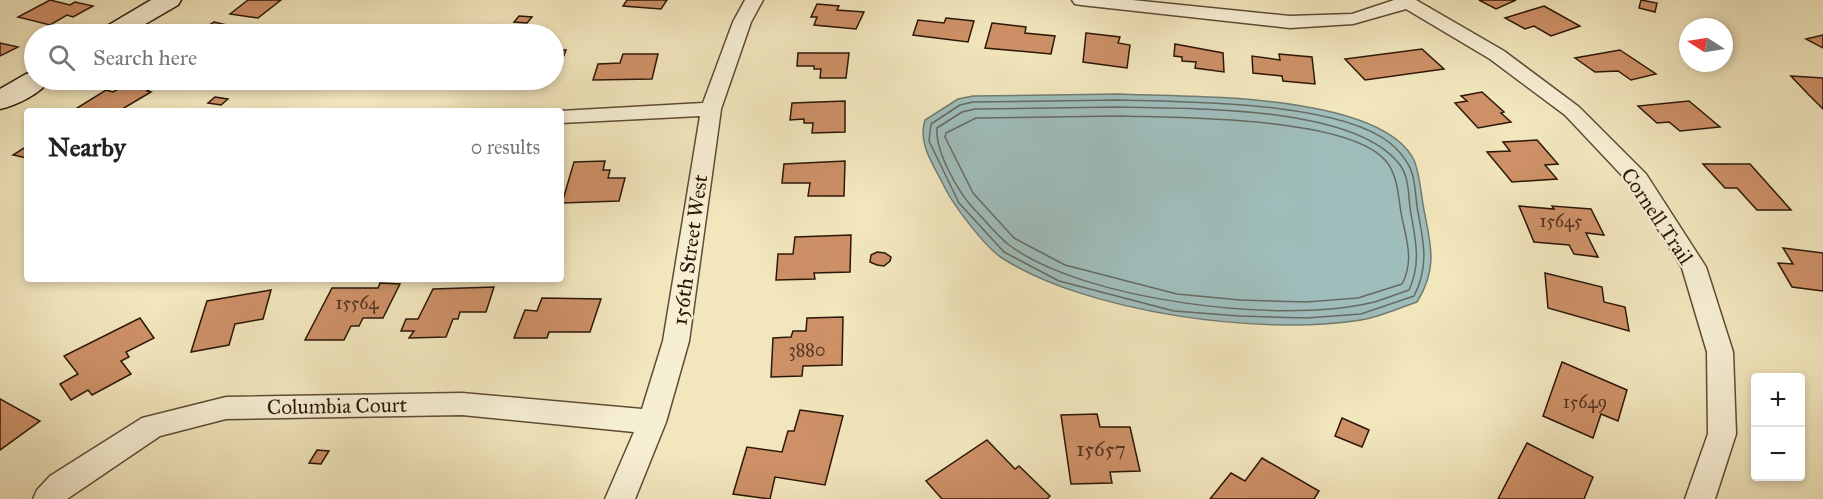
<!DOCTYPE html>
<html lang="en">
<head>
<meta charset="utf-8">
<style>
  :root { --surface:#fff; --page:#f2f2f2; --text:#222; --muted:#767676; --line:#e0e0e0 }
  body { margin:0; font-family:"IM FELL Great Primer",serif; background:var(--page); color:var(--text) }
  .controls { position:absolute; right:18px; bottom:18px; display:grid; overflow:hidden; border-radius:6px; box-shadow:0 3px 9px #0003 }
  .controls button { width:54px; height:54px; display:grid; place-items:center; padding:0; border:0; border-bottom:2px solid var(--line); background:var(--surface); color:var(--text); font:30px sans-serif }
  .compass { position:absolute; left:1679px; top:18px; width:54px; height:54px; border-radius:50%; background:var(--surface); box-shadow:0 3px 9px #0003; rotate:282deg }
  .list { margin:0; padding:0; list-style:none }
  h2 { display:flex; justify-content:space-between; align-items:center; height:78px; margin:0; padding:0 24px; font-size:26px }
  h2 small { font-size:20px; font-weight:400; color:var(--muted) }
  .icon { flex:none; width:33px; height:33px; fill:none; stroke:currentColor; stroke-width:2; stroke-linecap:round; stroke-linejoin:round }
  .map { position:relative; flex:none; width:1823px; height:499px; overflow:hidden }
  .search { position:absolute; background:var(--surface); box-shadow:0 3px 9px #0003; left:24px; top:24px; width:540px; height:66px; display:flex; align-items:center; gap:15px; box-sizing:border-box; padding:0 21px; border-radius:33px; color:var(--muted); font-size:22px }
  .panel { position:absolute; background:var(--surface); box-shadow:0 3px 9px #0003; left:24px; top:108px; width:540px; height:174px; border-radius:6px }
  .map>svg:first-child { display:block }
  .water { fill:#9fbdbb; stroke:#717b73; stroke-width:1.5 }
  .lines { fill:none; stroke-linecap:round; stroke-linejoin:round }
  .shore { stroke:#666a62; stroke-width:1.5 }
  .building { fill:#cd9067; stroke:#2c1708; stroke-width:1.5 }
  .street-casing { stroke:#5e4b35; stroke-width:3 }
  .secondary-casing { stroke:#2c1708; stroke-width:3 }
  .street { fill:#f7efd4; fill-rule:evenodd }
  .secondary { fill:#f7efd4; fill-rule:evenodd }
  .labels { text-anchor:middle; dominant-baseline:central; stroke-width:4.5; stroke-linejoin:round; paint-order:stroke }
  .number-label { font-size:18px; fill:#543520 }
  .street-label { font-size:21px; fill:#2c1708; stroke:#f7efd4 }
  .near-number-label { font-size:21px; fill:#543520 }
</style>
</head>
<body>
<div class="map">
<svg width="1823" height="499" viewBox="0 0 1823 499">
  <rect width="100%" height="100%" fill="#f2e6bd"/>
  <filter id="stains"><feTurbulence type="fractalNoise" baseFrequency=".00333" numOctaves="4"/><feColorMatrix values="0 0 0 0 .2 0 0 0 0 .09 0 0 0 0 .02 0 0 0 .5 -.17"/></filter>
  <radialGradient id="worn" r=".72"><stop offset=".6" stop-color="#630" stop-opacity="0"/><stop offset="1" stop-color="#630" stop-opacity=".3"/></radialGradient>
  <path class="water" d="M1119,94C1186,97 1380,92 1414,160C1420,174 1421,195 1424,210C1431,246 1438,268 1417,302C1399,308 1380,317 1361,320C1261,336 1088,313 1002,258C985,247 954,206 945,188C935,167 917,144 925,120L958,99L973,96Z"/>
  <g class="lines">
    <g class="shore">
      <path d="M1119,100C1186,102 1338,101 1390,143C1396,148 1404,157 1408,164C1416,177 1415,197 1418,212C1424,243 1429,267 1414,296L1361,314L1306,318L1239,316L1174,311L1059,281L1004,252L959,203L929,141L931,124L960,105L973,102Z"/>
      <path d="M1119,107C1190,109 1355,105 1400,165C1410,178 1408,199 1411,214C1416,241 1421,264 1409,290C1396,294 1383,300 1370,303C1280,324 1084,301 1009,245C996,235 985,220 974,209C958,192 935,151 937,128L962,112L975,109Z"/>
      <path d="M1119,116C1177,118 1348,116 1386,161C1399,177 1398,199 1402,218C1407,241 1414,262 1402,284L1358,298L1306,302L1240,300L1177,294L1065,265L1014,238L973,193L945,137L946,133L976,118Z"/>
    </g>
  </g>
  <g class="building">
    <polygon points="50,0 70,5 75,2 93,6 73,17 67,15 50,25 18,17"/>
    <polygon points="248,0 281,0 258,18 230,14"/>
    <polygon points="627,0 667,0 661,9 623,6"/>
    <polygon points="1479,0 1516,0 1496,9"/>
    <polygon points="1641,0 1657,3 1655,12 1639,8"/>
    <polygon points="817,4 839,6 837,10 864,12 856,29 814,25 817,17 811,17"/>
    <polygon points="1544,6 1580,26 1551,36 1534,26 1525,29 1505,18"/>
    <polygon points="519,16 532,17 527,23 514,22"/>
    <polygon points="946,18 974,21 968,42 913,35 918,20 944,23"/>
    <polygon points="214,22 240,28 231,34 195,34"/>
    <polygon points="992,23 1026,27 1025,33 1055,36 1051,54 985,48"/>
    <polygon points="1086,33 1120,37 1118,43 1130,45 1127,68 1083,62"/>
    <polygon points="1823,35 1823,48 1806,39"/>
    <polygon points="0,43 18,47 0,56"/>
    <polygon points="1175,44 1223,53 1224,72 1195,68 1196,62 1182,61 1182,57 1174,56"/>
    <polygon points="1422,49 1444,69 1365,80 1345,59"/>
    <polygon points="554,50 566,50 560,66 554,67"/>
    <polygon points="1620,50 1656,74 1631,80 1618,71 1595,72 1575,58"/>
    <polygon points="798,53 849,53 846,78 820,78 821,69 814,69 814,66 797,66"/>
    <polygon points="623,54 658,54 652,79 593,80 598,64 620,63"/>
    <polygon points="1279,54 1312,57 1315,84 1283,81 1282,76 1253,73 1252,56 1280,60"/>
    <polygon points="1791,76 1823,78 1823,109 1808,94"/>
    <polygon points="135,80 164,80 147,91 151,92 119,111 86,111 77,108 106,90 113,92"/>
    <polygon points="303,80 329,80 311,87"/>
    <polygon points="330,80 364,80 346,87 338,80 333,82"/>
    <polygon points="1482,92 1504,112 1501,113 1511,122 1478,128 1455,103 1467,101 1461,96"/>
    <polygon points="215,97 228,99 221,105 208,103"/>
    <polygon points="845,101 845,132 812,133 813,123 804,123 804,119 790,120 792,103"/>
    <polygon points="1689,101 1720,127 1680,131 1669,122 1657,123 1638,106"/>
    <polygon points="1537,140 1558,164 1545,165 1557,179 1512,182 1487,152 1510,151 1503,142"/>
    <polygon points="27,146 27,158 13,155"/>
    <polygon points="605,161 603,170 610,170 608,178 625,178 619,201 562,203 574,162"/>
    <polygon points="845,161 844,196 808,196 810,183 782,183 784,164"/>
    <polygon points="1703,164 1750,164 1791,210 1757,210 1737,188 1725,188"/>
    <polygon points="1519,206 1554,209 1552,206 1591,209 1604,235 1586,233 1598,257 1574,254 1569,245 1534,242"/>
    <polygon points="851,235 850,272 814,273 815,279 776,280 778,254 793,254 795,237"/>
    <polygon points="1783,248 1823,253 1823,291 1792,287 1778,263 1793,264"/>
    <polygon points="877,252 885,253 891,257 890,261 884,266 877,265 870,262 871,255"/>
    <polygon points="1545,273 1602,287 1604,302 1625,307 1629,331 1548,308"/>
    <polygon points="380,283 400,284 383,318 363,318 359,326 351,326 344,340 305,340 332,288 378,288"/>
    <polygon points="494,287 486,312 460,312 458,319 453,319 446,337 409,338 414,331 401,331 406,319 418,319 433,289"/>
    <polygon points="271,290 263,319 235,324 229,345 191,352 207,301"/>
    <polygon points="542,298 601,299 590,332 549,332 547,338 514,338 525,310 537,311"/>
    <polygon points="843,317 842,365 803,366 802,376 771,377 773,338 791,337 793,331 806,331 807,318"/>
    <polygon points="140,318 154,338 126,352 129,357 121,361 131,374 92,395 88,390 71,400 60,384 78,374 64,356"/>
    <polygon points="1562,362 1627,390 1618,421 1601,414 1593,438 1543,416"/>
    <polygon points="0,399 40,421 0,450"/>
    <polygon points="800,410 843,416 825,485 775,477 770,499 733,494 747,447 782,452 788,431 794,431"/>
    <polygon points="1097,414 1100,427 1130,427 1140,471 1110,472 1112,483 1071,484 1061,415"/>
    <polygon points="1342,418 1369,430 1362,447 1335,436"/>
    <polygon points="987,440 1015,469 1019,466 1050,496 1047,499 942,499 926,481"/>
    <polygon points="1527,443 1593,477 1584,499 1498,499"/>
    <polygon points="317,450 329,451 321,464 309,463"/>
    <polygon points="1262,458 1319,491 1314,499 1210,499 1231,473 1245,481"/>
  </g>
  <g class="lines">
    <defs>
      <g id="street">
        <polygon points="745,0 763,0 751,22 721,109 689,341 666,422 635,499 605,499 634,432 462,415 226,419 160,436 67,499 33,499 37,490 50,476 142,418 226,397 462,393 642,409 663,341 700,116 561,123 560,111 703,103 733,22"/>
        <polygon points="1072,0 1132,0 1290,16 1352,14 1394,0 1416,0 1504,51 1579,107 1646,174 1706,267 1733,352 1736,434 1715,499 1685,499 1708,434 1707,352 1682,268 1630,184 1565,115 1490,59 1406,9 1353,24 1290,28 1081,5 1075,4"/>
      </g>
      <g id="secondary">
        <polygon points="151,0 181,0 178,5 128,34 98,34 102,29"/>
        <path d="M34,72V80H49C42,93 15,106 0,109V89L26,74Z"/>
      </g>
    </defs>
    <use href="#street" class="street-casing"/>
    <use href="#secondary" class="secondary-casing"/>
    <use href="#street" class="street"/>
    <use href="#secondary" class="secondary"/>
  </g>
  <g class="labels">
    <g class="number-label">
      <text x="1561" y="221">15645</text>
      <text x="357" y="303">15564</text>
      <text x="807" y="350">3880</text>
      <text x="1585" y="402">15649</text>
    </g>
    <g class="street-label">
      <text transform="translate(1657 216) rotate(56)">Cornell Trail</text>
      <text transform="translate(690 250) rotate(-82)">156th Street West</text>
      <text transform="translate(337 406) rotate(-1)">Columbia Court</text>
    </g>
    <g class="near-number-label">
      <text x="1101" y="449">15657</text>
    </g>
  </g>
  <rect width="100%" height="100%" filter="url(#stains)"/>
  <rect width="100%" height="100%" fill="url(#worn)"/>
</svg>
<div class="controls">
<button>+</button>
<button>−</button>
</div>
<svg class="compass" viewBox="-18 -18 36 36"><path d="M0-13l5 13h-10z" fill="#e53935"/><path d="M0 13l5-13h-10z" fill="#767676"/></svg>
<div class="search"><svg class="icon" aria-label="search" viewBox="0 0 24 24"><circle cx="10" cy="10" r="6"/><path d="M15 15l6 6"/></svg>Search here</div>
<section class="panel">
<h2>Nearby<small>0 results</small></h2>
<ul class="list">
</ul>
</section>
</div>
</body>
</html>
